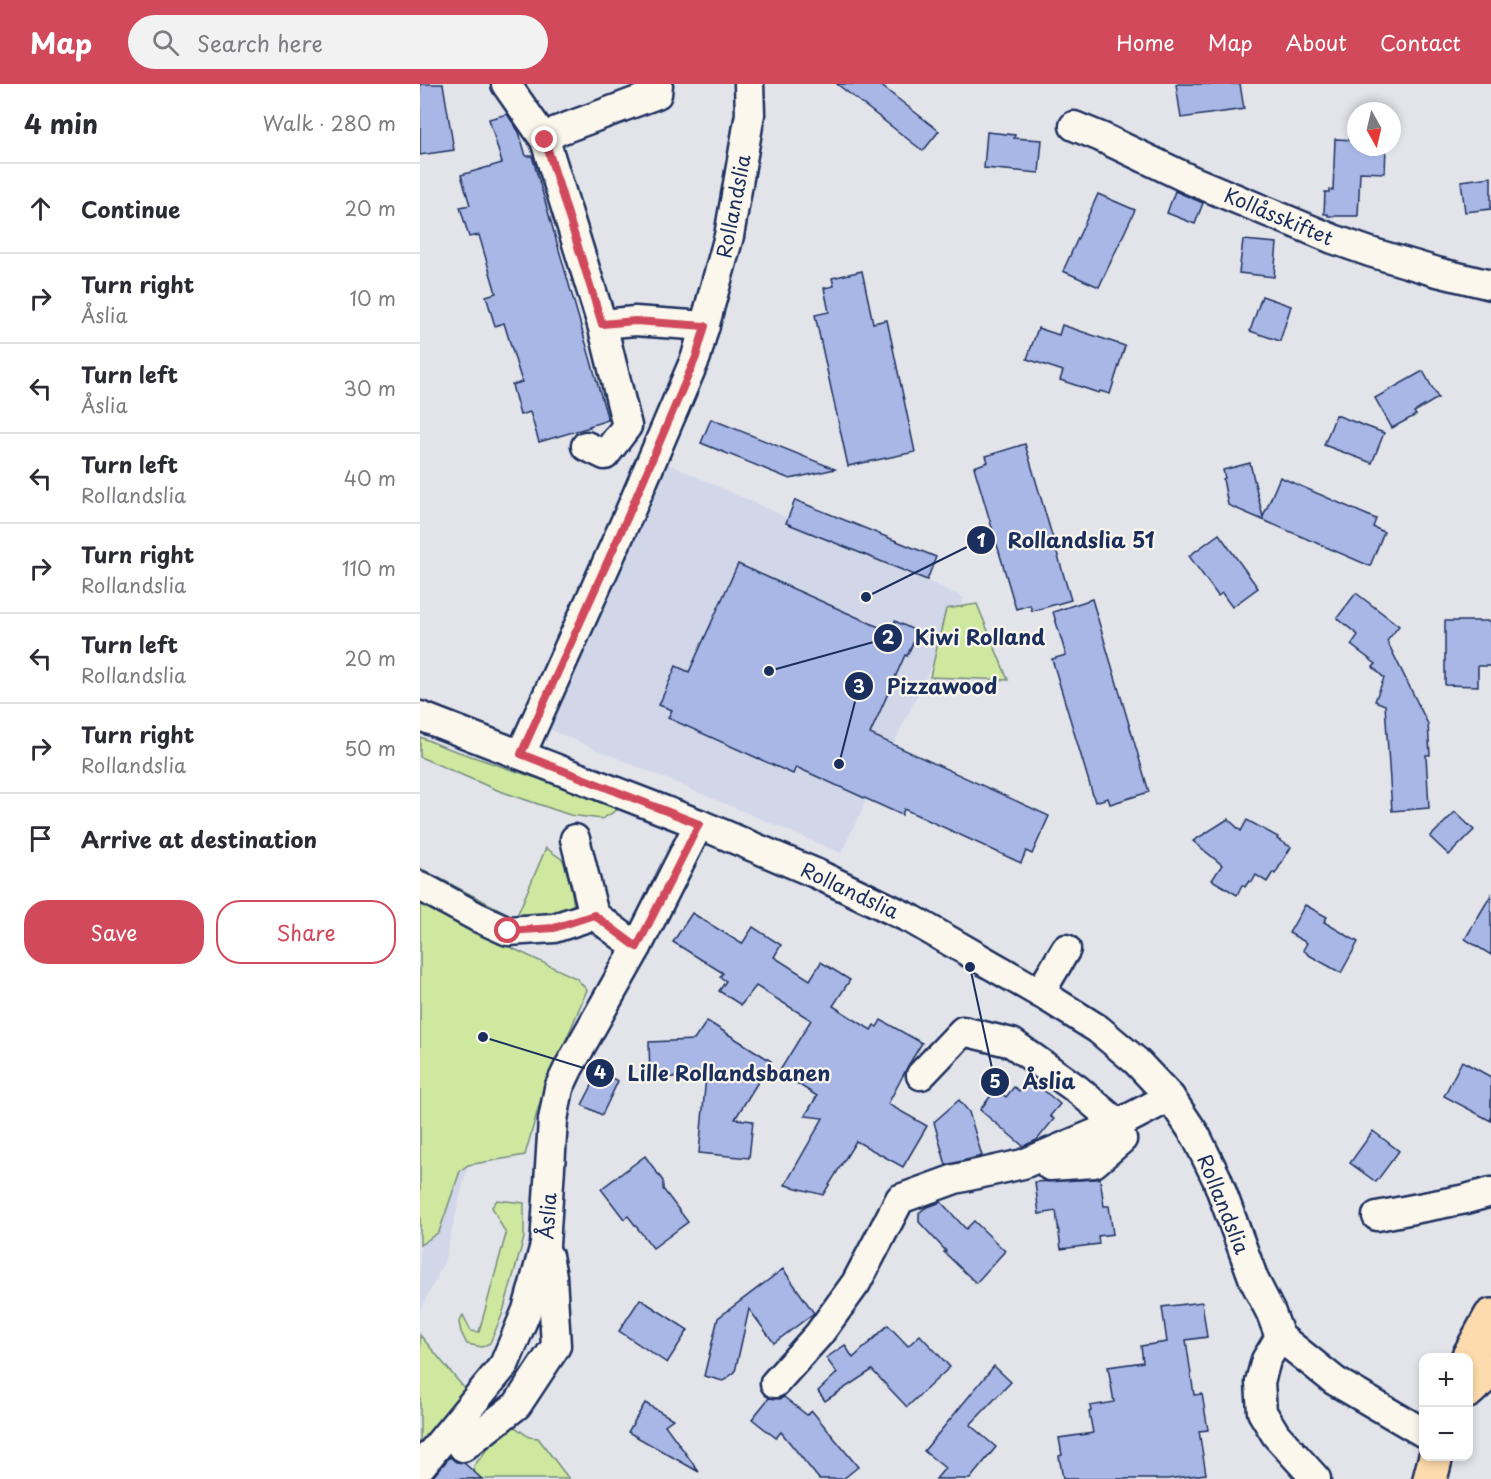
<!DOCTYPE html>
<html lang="en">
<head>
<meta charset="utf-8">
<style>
  :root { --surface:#fff; --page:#f2f2f3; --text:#2b2b33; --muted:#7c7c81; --line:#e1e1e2; --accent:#d1495b }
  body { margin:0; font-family:"Playpen Sans",sans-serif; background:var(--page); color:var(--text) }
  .controls { position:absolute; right:18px; bottom:18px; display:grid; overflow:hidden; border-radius:12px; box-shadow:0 3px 9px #0003 }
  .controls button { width:54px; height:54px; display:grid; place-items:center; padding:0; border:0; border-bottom:2px solid var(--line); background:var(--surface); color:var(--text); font:30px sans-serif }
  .compass { position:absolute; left:927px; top:18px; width:54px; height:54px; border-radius:50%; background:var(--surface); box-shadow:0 3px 9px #0003; rotate:172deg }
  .stop { position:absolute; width:18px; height:18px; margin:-14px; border:4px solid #d1495b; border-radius:50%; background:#fff }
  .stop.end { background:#d1495b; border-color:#fff; box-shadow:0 2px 6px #0008 }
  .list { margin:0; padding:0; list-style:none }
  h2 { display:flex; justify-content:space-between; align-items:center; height:78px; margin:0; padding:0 24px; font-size:26px }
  h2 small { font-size:20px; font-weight:400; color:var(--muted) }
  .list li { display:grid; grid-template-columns:39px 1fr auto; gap:18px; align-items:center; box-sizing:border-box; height:90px; padding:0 24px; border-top:2px solid var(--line) }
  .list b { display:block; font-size:22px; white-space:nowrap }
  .list p { margin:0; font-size:20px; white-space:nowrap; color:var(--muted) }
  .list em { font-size:20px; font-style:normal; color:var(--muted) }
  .actions { display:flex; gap:12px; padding:18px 24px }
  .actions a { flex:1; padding:14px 0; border:2px solid var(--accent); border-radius:24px; text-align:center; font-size:21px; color:var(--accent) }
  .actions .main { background:var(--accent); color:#fff }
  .icon { flex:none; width:33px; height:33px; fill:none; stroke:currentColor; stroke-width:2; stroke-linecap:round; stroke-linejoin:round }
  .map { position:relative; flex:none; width:1071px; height:1395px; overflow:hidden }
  header { display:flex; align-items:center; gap:36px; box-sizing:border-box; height:84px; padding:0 30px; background:var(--accent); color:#fff }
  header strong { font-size:28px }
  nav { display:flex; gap:33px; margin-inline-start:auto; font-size:21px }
  .search { width:420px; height:54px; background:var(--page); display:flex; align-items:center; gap:15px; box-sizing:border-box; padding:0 21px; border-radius:33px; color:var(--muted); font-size:22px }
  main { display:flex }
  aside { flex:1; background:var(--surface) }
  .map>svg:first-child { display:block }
  .built { fill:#d1d6e9 }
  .green { fill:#cee89f; stroke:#748c7e; stroke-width:1.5 }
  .building { fill:#a8b7e6; stroke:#1b2f5e; stroke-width:1.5 }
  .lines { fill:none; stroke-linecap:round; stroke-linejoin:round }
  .minor-casing { stroke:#1b2f5e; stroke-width:33 }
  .major-casing { stroke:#1b2f5e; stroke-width:38 }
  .minor { stroke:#fbf7ec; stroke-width:28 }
  .major { stroke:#fedbac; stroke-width:33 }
  .route { stroke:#d1495b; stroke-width:8 }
  .labels { text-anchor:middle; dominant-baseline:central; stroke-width:4.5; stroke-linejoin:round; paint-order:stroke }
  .street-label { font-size:20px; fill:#1b2f5e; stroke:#fbf7ec }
  .leader { fill:none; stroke:#1b2f5e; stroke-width:2 }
  .callout-dot { fill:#1b2f5e; stroke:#fbf7ec; stroke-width:2 }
  .mark-label { font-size:18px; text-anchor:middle; font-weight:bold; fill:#fff }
  .callout-label { font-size:21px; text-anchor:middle; font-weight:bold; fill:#1b2f5e; stroke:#fbf7ec; stroke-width:4.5; stroke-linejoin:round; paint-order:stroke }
</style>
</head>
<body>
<header>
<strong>Map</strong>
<div class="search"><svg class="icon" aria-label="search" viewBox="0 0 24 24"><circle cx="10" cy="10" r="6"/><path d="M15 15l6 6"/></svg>Search here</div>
<nav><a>Home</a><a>Map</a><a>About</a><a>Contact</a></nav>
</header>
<main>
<aside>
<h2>4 min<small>Walk · 280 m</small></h2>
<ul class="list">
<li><svg class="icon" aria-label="ahead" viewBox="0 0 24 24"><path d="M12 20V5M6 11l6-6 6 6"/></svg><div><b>Continue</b></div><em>20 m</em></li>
<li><svg class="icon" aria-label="right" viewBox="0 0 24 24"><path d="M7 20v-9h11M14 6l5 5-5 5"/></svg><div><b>Turn right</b><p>Åslia</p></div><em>10 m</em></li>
<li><svg class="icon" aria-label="left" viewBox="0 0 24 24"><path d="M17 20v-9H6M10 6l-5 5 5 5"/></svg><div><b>Turn left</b><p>Åslia</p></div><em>30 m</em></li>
<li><svg class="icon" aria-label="left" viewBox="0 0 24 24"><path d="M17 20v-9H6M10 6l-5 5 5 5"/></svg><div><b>Turn left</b><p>Rollandslia</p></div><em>40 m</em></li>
<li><svg class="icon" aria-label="right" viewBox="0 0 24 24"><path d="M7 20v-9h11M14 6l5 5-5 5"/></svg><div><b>Turn right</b><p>Rollandslia</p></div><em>110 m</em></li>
<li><svg class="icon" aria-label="left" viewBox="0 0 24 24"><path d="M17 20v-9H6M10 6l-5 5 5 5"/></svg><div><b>Turn left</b><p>Rollandslia</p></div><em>20 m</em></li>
<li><svg class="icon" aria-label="right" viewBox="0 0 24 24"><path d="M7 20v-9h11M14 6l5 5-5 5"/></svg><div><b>Turn right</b><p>Rollandslia</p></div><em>50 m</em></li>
<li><svg class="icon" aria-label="arrive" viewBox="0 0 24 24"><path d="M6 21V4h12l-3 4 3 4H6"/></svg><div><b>Arrive at destination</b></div></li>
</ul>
<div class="actions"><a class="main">Save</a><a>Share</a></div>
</aside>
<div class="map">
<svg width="1071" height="1395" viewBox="0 0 1071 1395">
  <rect width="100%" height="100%" fill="#e2e4ea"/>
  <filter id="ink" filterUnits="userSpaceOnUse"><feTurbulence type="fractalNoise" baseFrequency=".0167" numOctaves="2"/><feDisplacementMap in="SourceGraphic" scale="12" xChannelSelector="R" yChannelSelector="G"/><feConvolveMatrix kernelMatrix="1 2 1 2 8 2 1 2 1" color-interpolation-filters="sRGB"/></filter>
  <g filter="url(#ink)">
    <g class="built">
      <polygon points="233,373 544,514 421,769 105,635"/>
      <polygon points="0,1043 48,1081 24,1178 0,1227"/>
    </g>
    <g class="green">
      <polygon points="557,520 588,596 510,593 526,525"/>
      <polygon points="0,653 24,663 202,723 182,735 150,731 77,706 0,673"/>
      <polygon points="126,764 143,776 152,806 154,830 104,844 0,798 0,784 96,834"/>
      <polygon points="0,821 156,894 167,906 120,1018 105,1071 48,1081 40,1087 19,1148 0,1161"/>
      <polygon points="77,1116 104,1119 104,1154 82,1231 70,1259 62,1263 47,1260 41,1248 39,1238 43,1231 51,1247 59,1248 86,1150 72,1123"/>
      <polygon points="0,1251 49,1310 0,1367"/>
      <polygon points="88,1338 109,1353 118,1354 149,1395 51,1395 55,1390 54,1382"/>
    </g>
    <g class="building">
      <polygon points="0,0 23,0 34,66 0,71"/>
      <polygon points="417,0 459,0 519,47 503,67"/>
      <polygon points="756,0 820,0 824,25 761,34"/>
      <polygon points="87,30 99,48 106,72 112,72 188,336 169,342 170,343 119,358 110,328 100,331 92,301 102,298 84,239 75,242 66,212 76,209 59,151 49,153 40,123 50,121 41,91 82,79 69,35"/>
      <polygon points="567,48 595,51 594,54 622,56 619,89 564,84"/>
      <polygon points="915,55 936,56 936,63 966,63 965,89 940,88 938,132 908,132 908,130 904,130 905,108 909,108 909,106 913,106"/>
      <polygon points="1071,93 1071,125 1045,128 1041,97"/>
      <polygon points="755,107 783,119 775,140 747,129"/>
      <polygon points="678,110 715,126 679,203 643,187"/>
      <polygon points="823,156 857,159 854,193 819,189"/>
      <polygon points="442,187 453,239 467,236 495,368 428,382 395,231 409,228 404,204 414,202 412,194"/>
      <polygon points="842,212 871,222 860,257 830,247"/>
      <polygon points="642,241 705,262 690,310 680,307 679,309 640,296 643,287 607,275 618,244 639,251"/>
      <polygon points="1003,287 1018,314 994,328 996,331 972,344 955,314"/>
      <polygon points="916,331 964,349 952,379 904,361"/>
      <polygon points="291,335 415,385 370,395 281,359"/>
      <polygon points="605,360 651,516 612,527 610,521 596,525 554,383 568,378 566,372"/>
      <polygon points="830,379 843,433 860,393 956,435 953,443 964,448 950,482 808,421 803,395 805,394 803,386"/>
      <polygon points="375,416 516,473 507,496 366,439"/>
      <polygon points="799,450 838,504 812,523 802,509 798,512 769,472"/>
      <polygon points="318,480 470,548 475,537 498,548 487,572 485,571 450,650 629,732 612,770 606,767 601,779 484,725 482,731 376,683 373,690 248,634 252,626 239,621 256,582 269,588"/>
      <polygon points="936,509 979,542 967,557 1008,640 1010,671 1006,671 1009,724 972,727 965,621 955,617 964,594 953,583 956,580 931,561 938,551 917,534"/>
      <polygon points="672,515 729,708 690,720 688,714 675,718 632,575 646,571 633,528"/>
      <polygon points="1025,537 1071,537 1071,582 1058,582 1058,602 1025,601"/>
      <polygon points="1035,728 1054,746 1029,771 1010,753"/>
      <polygon points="808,735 821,747 827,736 858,753 857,755 871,763 855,790 853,788 847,798 836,791 832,798 829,797 825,803 822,801 817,811 792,796 802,781 773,757"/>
      <polygon points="1071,811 1071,871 1045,855"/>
      <polygon points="885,821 907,833 904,838 938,858 921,889 887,870 887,869 883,866 887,859 869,849"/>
      <polygon points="272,829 322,860 333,843 361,861 354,873 390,896 401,878 430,896 413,922 451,946 454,941 457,943 461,936 502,959 489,980 468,1020 507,1042 483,1083 436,1057 403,1111 365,1101 403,1034 385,1032 397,1012 359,988 391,936 336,902 321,921 299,907 306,897 300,893 303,889 253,858"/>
      <polygon points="287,937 351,977 315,1035 333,1037 329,1074 279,1069 286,992 230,994 229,958 274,956"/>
      <polygon points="1042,977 1071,993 1071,1037 1024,1012"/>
      <polygon points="179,988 198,997 182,1031 162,1021"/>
      <polygon points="609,994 640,1020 630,1032 634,1035 617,1056 603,1062 560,1026 576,1005 586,1013 594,1003 599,1007"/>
      <polygon points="539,1016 549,1028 562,1072 526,1081 514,1038"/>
      <polygon points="953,1047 979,1067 956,1098 930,1079"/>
      <polygon points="225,1072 243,1097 243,1105 268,1138 233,1164 208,1132 204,1135 181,1105"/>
      <polygon points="680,1094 684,1122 689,1122 693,1150 678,1152 679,1160 641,1165 636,1127 619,1130 615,1098 675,1095"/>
      <polygon points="521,1118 546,1145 554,1137 585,1167 556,1199 524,1168 526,1167 499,1138 499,1129 505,1124"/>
      <polygon points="363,1185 394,1229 354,1259 329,1225 315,1288 303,1297 284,1292 298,1234"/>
      <polygon points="220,1215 268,1246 247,1279 199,1247"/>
      <polygon points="782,1218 787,1253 766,1256 774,1311 782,1310 788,1346 779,1347 786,1390 747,1395 643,1395 639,1372 642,1371 639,1354 673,1349 669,1328 671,1327 670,1322 694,1318 688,1283 723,1278 721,1262 747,1258 742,1223"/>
      <polygon points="468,1241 488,1262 500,1251 530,1283 487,1323 452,1286 405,1317 398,1307 417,1289 406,1274 425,1261 433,1274"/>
      <polygon points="574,1282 591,1298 550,1341 576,1363 550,1395 516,1395 525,1384 504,1367"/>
      <polygon points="364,1313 387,1331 392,1327 438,1383 423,1395 399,1395 361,1348 356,1354 332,1335 349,1314 360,1315"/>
      <polygon points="225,1319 253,1335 245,1341 279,1388 208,1348"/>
      <polygon points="30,1373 36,1378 44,1379 62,1395 11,1395"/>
    </g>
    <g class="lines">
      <defs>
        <g id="minor">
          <polyline points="86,0 125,56 182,240 207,342 185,371 166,362"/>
          <polyline points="654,42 681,53 771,96 913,155 950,168 1017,188 1071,201"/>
          <polyline points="125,56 137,47 237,10 238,0"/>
          <polyline points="182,240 215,237 285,242"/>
          <polyline points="0,632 279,740 395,789 493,836 627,913 678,945 716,977 750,1013 776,1052 797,1095 834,1196 851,1229 860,1253 915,1297 1004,1349"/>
          <polyline points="101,670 208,432 276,273 309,152 330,30 329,0"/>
          <polyline points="155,755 174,831 217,863"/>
          <polyline points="0,802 57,833 88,847 134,844 174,831"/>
          <polyline points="620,909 646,865"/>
          <polyline points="501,991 543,947 592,959 658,1006 698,1040 702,1055 674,1079 630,1082"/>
          <polyline points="957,1132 1046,1115 1071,1108"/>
          <polyline points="860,1253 846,1276 840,1298 842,1328 856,1351 896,1395"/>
          <polyline points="355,1299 399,1250 436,1199 480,1115 535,1095 603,1080 698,1040 750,1013"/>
          <polyline points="43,1363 97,1321 136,1262 132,1192 128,1172"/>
          <polyline points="0,1383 84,1281 107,1226 125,1161 133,1036 139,1004 149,983 217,863 279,740"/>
        </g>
        <g id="major">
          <polyline points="1048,1274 1071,1232"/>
          <polyline points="1048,1307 1071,1286"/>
          <polyline points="1010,1395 1016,1372"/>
        </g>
      </defs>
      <use href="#minor" class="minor-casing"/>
      <use href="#major" class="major-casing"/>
      <use href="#minor" class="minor"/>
      <use href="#major" class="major"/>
    </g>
  </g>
  <g class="lines" filter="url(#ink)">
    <polyline class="route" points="88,847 134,844 174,831 217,863 279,740 101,670 208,432 276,273 285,242 215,237 182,240 125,56"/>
  </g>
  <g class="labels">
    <g class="street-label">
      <text transform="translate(313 122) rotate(-79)">Rollandslia</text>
      <text transform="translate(859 132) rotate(23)">Kollåsskiftet</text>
      <text transform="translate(430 806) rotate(25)">Rollandslia</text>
      <text transform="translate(804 1120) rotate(68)">Rollandslia</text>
      <text transform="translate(127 1132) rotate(-86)">Åslia</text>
    </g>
  </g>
  <path class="leader" d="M446 513L561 456M349 587L468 554M419 680L439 602M63 953L180 989M550 883L575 998"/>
  <g class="callout-dot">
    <circle cx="446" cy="513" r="6"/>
    <circle cx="349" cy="587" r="6"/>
    <circle cx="419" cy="680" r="6"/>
    <circle cx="63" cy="953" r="6"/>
    <circle cx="550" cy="883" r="6"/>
    <circle cx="561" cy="456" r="15"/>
    <circle cx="468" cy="554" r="15"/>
    <circle cx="439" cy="602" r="15"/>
    <circle cx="180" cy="989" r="15"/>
    <circle cx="575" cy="998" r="15"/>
  </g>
  <g class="mark-label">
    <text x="561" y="463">1</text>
    <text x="468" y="560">2</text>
    <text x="439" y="609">3</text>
    <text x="180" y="995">4</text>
    <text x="575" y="1004">5</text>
  </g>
  <g class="callout-label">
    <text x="661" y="464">Rollandslia 51</text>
    <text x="560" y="561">Kiwi Rolland</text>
    <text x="522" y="610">Pizzawood</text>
    <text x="309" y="997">Lille Rollandsbanen</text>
    <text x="629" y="1005">Åslia</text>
  </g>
</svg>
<div class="controls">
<button>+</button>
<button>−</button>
</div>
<svg class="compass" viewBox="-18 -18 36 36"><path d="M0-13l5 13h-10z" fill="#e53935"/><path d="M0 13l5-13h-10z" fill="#7c7c81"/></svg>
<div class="stop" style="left:88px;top:847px"></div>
<div class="stop end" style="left:125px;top:56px"></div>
</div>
</main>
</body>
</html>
